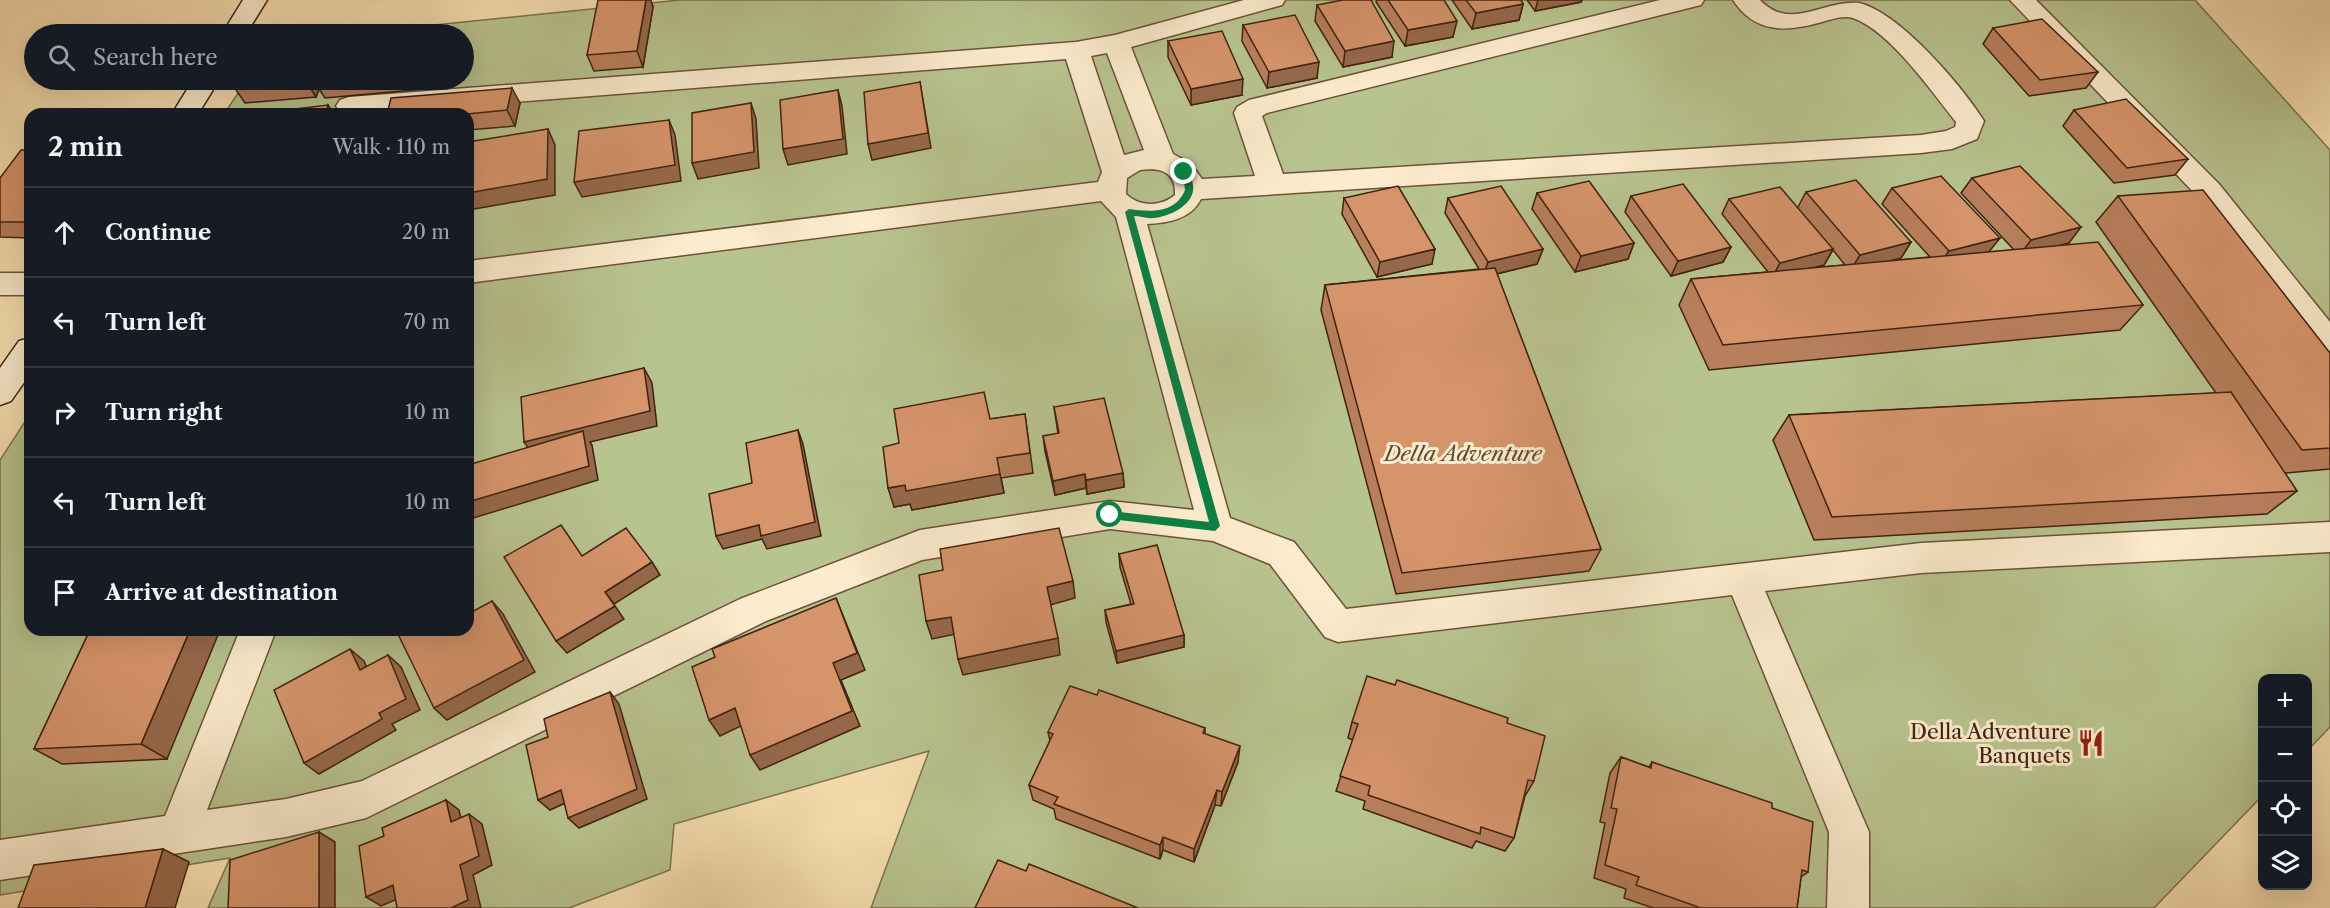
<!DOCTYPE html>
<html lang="en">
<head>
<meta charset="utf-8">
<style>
  :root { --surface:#171b24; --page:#20242c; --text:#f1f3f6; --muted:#9ea1a6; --line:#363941 }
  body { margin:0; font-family:"Libre Caslon Text",serif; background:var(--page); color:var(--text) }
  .controls { position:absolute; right:18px; bottom:18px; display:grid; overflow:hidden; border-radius:12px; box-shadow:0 6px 24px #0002 }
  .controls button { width:54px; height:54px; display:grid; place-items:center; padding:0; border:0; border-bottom:2px solid var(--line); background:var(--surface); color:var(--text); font:30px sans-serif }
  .stop { position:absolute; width:18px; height:18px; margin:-14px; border:4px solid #0b8043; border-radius:50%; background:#fff }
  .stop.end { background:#0b8043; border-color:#fff; box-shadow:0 2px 6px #0008 }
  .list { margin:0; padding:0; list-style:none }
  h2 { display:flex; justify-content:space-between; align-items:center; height:78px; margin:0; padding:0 24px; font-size:26px }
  h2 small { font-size:20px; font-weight:400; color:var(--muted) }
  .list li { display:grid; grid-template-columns:39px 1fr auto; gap:18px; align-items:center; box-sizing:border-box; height:90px; padding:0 24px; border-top:2px solid var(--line) }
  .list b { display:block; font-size:22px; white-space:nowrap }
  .list em { font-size:20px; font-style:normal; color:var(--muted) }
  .icon { flex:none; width:33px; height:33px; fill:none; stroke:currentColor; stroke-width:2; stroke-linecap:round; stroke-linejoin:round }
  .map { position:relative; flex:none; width:2330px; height:908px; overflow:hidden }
  .search { position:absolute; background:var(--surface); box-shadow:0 6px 24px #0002; left:24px; top:24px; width:450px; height:66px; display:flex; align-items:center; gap:15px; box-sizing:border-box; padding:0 21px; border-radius:33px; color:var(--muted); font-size:22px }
  .panel { position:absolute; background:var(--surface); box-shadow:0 6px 24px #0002; left:24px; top:108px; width:450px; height:528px; border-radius:18px }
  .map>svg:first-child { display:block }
  .green { fill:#b8c490; stroke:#7c7250; stroke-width:1.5 }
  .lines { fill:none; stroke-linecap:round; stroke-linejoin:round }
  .street-casing { stroke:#6f5138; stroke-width:3 }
  .secondary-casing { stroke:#412110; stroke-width:3 }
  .street { fill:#fbeccd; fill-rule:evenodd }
  .secondary { fill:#fbeccd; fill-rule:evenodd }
  .wall { fill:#b87f5c; stroke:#412110; stroke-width:1.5; fill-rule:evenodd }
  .shaded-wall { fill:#96684b; stroke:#412110; stroke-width:1.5 }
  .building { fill:#d6946b; stroke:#412110; stroke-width:1.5 }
  .route { fill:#0b8043 }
  .labels { text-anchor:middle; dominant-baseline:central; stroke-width:6; stroke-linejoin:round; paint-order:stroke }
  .park-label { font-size:21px; font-style:italic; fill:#5f4a30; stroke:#fbeccd }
  .poi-label { font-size:21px; fill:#412110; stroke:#fbeccd; text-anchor:end }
</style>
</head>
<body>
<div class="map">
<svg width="2330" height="908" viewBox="0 0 2330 908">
  <rect width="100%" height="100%" fill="#f9e1b2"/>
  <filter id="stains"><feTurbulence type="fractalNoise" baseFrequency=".00333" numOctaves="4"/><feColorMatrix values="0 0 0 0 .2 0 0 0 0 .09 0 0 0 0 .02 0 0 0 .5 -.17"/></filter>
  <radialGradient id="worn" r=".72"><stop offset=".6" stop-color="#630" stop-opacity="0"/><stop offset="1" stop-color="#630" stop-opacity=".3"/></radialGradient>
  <polygon class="green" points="680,0 2195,0 2330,150 2330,727 2308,750 2308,678 2262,678 2262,796 2154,908 871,908 929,751 674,824 670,870 569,908 208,908 230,858 0,895 0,460 30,414 30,630 468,630 468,114 224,114 247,80 464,80 464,34 346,34"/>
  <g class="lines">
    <defs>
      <g id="street">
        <path d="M1244,0H1285L1282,5L1131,47L1173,154L1190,163L1202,179L1255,176L1234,113L1237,107L1249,100L1660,0H1704L1701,5L1267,113L1262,116L1283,174L1921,135L1946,131L1955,127L1956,122C1932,92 1890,31 1853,18C1843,15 1832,19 1822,22C1787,32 1755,34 1733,0H1760C1791,32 1821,0 1859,3C1899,12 1962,86 1984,121L1977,139L1952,149L1921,153L1201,199C1191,219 1168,223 1147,224L1230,518L1294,542L1346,609L1921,543L2330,522V552L1921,573L1765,591L1869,832V908H1827L1829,832L1732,595L1338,642L1325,637L1270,564L1213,541L1110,529L922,560L766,621L366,818L286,837L0,880V840L165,816L240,630H276L207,810L286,799L362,781L740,599L920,530L1110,501L1194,510L1116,217L1101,201L468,283V261L1098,182L1102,172L1066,59L361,114L340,112L336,106L340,100L349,97L1076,42L1115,35ZM1107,53L1144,150L1124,155L1091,56ZM1140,170C1161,167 1176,172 1175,195C1161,207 1139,207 1126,194L1127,178Z"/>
        <polygon points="2010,0 2036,0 2219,184 2330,322 2330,356 2319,352 2199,198"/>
        <rect x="0" y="273" width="30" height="22"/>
      </g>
      <g id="secondary">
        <polygon points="243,0 267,0 246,34 222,34"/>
        <polygon points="193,80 219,80 198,114 172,114"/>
        <polygon points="30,338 30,374 11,401 0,405 0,368 19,341"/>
      </g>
    </defs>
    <use href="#street" class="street-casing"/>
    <use href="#secondary" class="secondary-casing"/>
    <use href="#street" class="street"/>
    <use href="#secondary" class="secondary"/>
  </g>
  <g class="wall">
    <polygon points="1377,0 1444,0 1453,37 1405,46 1376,2"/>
    <polygon points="1452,0 1521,0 1523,4 1519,20 1472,29"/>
    <polygon points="1527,0 1582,0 1581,2 1535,11"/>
    <polygon points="1317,5 1392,57 1343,67 1315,21"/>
    <polygon points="653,7 643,67 594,71 587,55"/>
    <polygon points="1243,25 1317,78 1267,88 1242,41"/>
    <polygon points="1993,28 2098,72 2086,88 2029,96 1983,44"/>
    <polygon points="1168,41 1242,95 1191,105 1168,57"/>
    <polygon points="237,80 428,80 425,89 325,98 319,89 316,97 245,103 234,87"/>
    <polygon points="520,103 515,126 468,130 468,114"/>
    <polygon points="2074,110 2188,159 2175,175 2114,183 2063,126"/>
    <polygon points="30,150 30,238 0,237 0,178"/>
    <path d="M1972,178L2069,243L2057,246L2143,305L2120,330L1709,370L1679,305L1691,279L1768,272L1722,214L1729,199L1798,207L1806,192L1911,242L1901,258L1887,261L1930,257L1882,204L1892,188L1989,252L2014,250L1961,193ZM1833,250L1845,265L1809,268L1824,265Z"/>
    <polygon points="1537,193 1634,243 1628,259 1575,272 1532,209"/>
    <polygon points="1631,196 1731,247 1723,262 1671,276 1625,212"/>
    <polygon points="2118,196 2330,353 2330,469 2285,473 2297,491 2267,514 1814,540 1773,440 1789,415 2216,393 2096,222"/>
    <polygon points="1344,198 1432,264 1377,277 1342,214"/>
    <polygon points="1448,198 1543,249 1537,264 1497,274 1601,549 1589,571 1396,594 1321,310 1325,285 1479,269 1445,213"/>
    <polygon points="1054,407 1123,473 1124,487 1087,494 1086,488 1055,495 1045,451 1043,436 1058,434"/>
    <polygon points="1025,414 1033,473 1001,478 1004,493 912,510 910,504 894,507 899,443 990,419"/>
    <polygon points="1119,554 1184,635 1184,647 1117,663 1106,622 1105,610 1131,604 1120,567"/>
    <polygon points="90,630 167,759 62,764 34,749"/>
    <polygon points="1097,695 1205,728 1205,734 1238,762 1221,806 1215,805 1194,862 1163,850 1160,859 1056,819 1054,809 1033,800 1029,785 1050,741 1048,732"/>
    <polygon points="1352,722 1507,723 1534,781 1525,796 1514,838 1505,851 1476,841 1472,848 1363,809 1365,801 1336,791 1353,740 1348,738"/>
    <polygon points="1621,757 1649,767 1652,762 1772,808 1808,872 1801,877 1797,908 1653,908 1624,898 1626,889 1594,878 1605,823 1600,822 1610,773"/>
  </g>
  <g class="shaded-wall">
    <polygon points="646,0 651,0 653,7 643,67 637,51"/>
    <polygon points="1538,0 1582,0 1581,2 1535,11"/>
    <polygon points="1523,4 1519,20 1472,29 1476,13"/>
    <polygon points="1457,21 1453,37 1405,46 1408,30"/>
    <polygon points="1394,41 1392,57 1343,67 1345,51"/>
    <polygon points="1319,62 1317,78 1267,88 1269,72"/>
    <polygon points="1243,79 1242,95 1191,105 1191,89"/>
    <polygon points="306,80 323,80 314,82 319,89 316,97 306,81"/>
    <polygon points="420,80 428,80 425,89"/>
    <polygon points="920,82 931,148 872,160 868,144"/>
    <polygon points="512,88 520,103 515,126 507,110"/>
    <polygon points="838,90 842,106 847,154 788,165 783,149"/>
    <polygon points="751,103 756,119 759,168 698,179 692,163"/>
    <polygon points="328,105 334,114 326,114"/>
    <polygon points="669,120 675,135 681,181 582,197 574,182"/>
    <polygon points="548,129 555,145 555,195 468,210 468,193"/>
    <polygon points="2081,227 2069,243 2020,255 2031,240"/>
    <polygon points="2000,238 1988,253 1938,266 1949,251"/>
    <polygon points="1911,242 1901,258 1850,271 1860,255"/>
    <polygon points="1634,243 1628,259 1575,272 1581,256"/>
    <polygon points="1731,247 1723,262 1671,276 1678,261"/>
    <polygon points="1435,249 1432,264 1377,277 1380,262"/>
    <polygon points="1543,249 1537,264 1483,277 1488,262"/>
    <polygon points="1833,249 1824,265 1772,278 1780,263"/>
    <polygon points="644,368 652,383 657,426 590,442 592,445 598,480 470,519 468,517 468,502 534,456 524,442"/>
    <polygon points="798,430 803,444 821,536 767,549 762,539 723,549 716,536"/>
    <polygon points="1123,473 1124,487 1087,494 1086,480"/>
    <polygon points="1000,474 1004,493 912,510 910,504 894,507 888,488 905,485"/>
    <polygon points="1085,474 1086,488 1055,495 1053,481"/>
    <polygon points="652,562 660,575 614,604 605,592"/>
    <polygon points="1073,581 1075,598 1050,605 1047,587"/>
    <polygon points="836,598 865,670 841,680 860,726 760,770 750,755 833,663"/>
    <polygon points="492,601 503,614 535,672 447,720 434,708"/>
    <polygon points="615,606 624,619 567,653 556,641"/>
    <polygon points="951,617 956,634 932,639 926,621"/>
    <polygon points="190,630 220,630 167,759 141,744"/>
    <polygon points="1184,635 1184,647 1117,663 1116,651"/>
    <polygon points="1058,638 1060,655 963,675 958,659"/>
    <polygon points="350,649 364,661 373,682 360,670"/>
    <polygon points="388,655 401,667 420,710 392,724 396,730 319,774 304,763 379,713"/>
    <polygon points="610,692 619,704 647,799 579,828 568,818"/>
    <polygon points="735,708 745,724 720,736 709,720"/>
    <polygon points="1240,746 1238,762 1221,806 1222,792"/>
    <polygon points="561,790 572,800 550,810 538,800"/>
    <polygon points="1217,790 1215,805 1194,862 1194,849"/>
    <polygon points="446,800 459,810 464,832 451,822"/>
    <polygon points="469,814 482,824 492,865 473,875 481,908 451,908 460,865"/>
    <polygon points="319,832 335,842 335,908 319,908"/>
    <polygon points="1163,837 1163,850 1160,859 1160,845"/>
    <polygon points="163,849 189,862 175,908 145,908"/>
    <polygon points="393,885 407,895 381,906 366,897"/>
  </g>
  <g class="building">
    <polygon points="598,0 646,0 637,51 587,55"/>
    <polygon points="1343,0 1371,0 1394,41 1345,51 1317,5"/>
    <polygon points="1388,0 1444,0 1457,21 1408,30"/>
    <polygon points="1466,0 1521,0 1523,4 1476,13"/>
    <polygon points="1295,15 1319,62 1269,72 1243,25"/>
    <polygon points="2042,19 2098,72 2040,80 1993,28"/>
    <polygon points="1222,31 1243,79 1191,89 1168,41"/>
    <polygon points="237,80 306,80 306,81 234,87"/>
    <polygon points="315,80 341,80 314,82"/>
    <polygon points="920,82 928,133 868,144 864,92"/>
    <polygon points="512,88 507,110 467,114 387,114 391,98"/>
    <polygon points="838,90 843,139 783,149 780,100"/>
    <polygon points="2126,99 2188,159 2127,168 2074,110"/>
    <polygon points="751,103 754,152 692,163 692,113"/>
    <polygon points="328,105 326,114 252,114"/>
    <polygon points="669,120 675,165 574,182 579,131"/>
    <polygon points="548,129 547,179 468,193 468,142"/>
    <polygon points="21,150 30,150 30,222 0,222 0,178"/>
    <polygon points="2020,166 2081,227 2031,240 1972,178"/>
    <polygon points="1941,176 2000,238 1949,251 1892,188"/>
    <polygon points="1856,180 1911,242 1860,255 1806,192"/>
    <polygon points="1589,181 1634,243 1581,256 1537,193"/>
    <polygon points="1683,184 1731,247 1678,261 1631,196"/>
    <polygon points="1398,186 1435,249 1380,262 1344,198"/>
    <polygon points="1501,186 1543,249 1488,262 1448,198"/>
    <polygon points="1780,187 1833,249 1780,263 1729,199"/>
    <polygon points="2203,190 2330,353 2330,448 2302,450 2118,196"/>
    <polygon points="2098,242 2143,305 1723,345 1691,279"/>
    <polygon points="1495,268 1601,549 1402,573 1325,285"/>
    <polygon points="644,368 650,411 524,442 521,397"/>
    <polygon points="984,392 990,419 1025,414 1030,453 997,458 1000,474 906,491 905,485 888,488 883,447 899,443 894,409"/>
    <polygon points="2231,392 2297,491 1832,517 1789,415"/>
    <polygon points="1104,398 1123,473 1086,480 1085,474 1053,481 1043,436 1059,433 1054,407"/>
    <polygon points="798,430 815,522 761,536 759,525 716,536 709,494 752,483 746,443"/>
    <polygon points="583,431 589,466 468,502 468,465"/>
    <polygon points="561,525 582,556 626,528 652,562 605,592 615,606 556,641 504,557"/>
    <polygon points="1059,528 1073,581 1047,587 1058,638 958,659 951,617 926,621 919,575 943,570 940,549"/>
    <polygon points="1157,545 1184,635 1116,651 1105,610 1134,604 1119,554"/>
    <polygon points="836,598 857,653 833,663 852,711 750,755 735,708 709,720 692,667 715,657 712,649"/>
    <polygon points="492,601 524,660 434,708 396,630 468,630 468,614"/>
    <polygon points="90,630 190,630 141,744 34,749"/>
    <polygon points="350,649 360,670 388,655 406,699 379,713 382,719 304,763 274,690"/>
    <polygon points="1367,676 1395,685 1397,680 1508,718 1507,723 1545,736 1534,781 1528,780 1514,838 1481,827 1480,834 1368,795 1370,786 1340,776 1358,724 1352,722"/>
    <polygon points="1070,686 1097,695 1099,690 1205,728 1203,733 1240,746 1222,792 1217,790 1194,849 1163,837 1160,845 1054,804 1058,797 1029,785 1053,734 1048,732"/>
    <polygon points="610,692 637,789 568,818 561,790 538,800 526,745 548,737 544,719"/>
    <polygon points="1621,757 1651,768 1652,762 1772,803 1772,808 1813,822 1808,872 1802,870 1797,908 1701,908 1636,885 1639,877 1605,865 1617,809 1611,808"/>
    <polygon points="446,800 451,822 469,814 479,856 460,865 468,900 451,908 397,908 393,885 366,897 359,846 384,836 382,828"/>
    <polygon points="319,832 319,908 228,908 230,860"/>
    <polygon points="163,849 145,908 18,908 34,865"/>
    <polygon points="998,860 1026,871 1029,864 1138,908 975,908"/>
  </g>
  <path class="route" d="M1184,169C1189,172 1192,178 1193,185C1196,204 1170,217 1153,218C1147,219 1140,216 1134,216L1220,526L1215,531L1110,519L1105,515L1110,511L1209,522L1125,212L1129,209C1151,212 1175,214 1185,190L1184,181L1179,172Z"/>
  <defs>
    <symbol id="restaurant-bare" viewBox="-9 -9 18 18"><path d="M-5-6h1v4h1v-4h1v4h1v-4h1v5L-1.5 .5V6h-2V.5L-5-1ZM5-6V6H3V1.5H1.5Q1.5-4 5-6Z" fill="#8f2418" stroke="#fbeccd" stroke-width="2.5" paint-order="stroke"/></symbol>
  </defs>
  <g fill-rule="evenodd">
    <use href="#restaurant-bare" x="2072" y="724" width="38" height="38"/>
  </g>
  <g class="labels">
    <g class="park-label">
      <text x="1463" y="453">Della Adventure</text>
    </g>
    <g class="poi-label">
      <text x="2071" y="731">Della Adventure<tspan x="2071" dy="24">Banquets</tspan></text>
    </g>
  </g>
  <rect width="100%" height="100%" filter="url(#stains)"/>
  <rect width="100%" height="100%" fill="url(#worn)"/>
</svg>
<div class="controls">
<button>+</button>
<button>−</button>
<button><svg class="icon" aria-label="locate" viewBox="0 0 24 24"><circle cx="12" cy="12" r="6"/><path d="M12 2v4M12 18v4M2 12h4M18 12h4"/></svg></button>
<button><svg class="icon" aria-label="layers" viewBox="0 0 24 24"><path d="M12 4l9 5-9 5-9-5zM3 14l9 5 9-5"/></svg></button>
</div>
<div class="stop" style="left:1110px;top:515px"></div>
<div class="stop end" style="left:1184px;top:172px"></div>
<div class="search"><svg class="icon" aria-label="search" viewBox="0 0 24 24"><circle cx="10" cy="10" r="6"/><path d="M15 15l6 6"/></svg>Search here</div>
<section class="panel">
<h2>2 min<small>Walk · 110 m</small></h2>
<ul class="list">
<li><svg class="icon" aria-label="ahead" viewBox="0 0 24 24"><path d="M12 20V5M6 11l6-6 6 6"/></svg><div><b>Continue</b></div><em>20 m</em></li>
<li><svg class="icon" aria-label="left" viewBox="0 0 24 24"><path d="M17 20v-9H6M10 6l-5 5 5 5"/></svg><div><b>Turn left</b></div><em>70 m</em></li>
<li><svg class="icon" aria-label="right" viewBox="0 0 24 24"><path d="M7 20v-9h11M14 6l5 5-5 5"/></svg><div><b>Turn right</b></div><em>10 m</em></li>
<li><svg class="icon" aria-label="left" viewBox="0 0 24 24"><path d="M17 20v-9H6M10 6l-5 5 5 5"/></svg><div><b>Turn left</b></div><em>10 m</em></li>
<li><svg class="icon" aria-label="arrive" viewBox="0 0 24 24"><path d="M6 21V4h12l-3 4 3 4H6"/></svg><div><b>Arrive at destination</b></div></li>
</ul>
</section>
</div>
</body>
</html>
